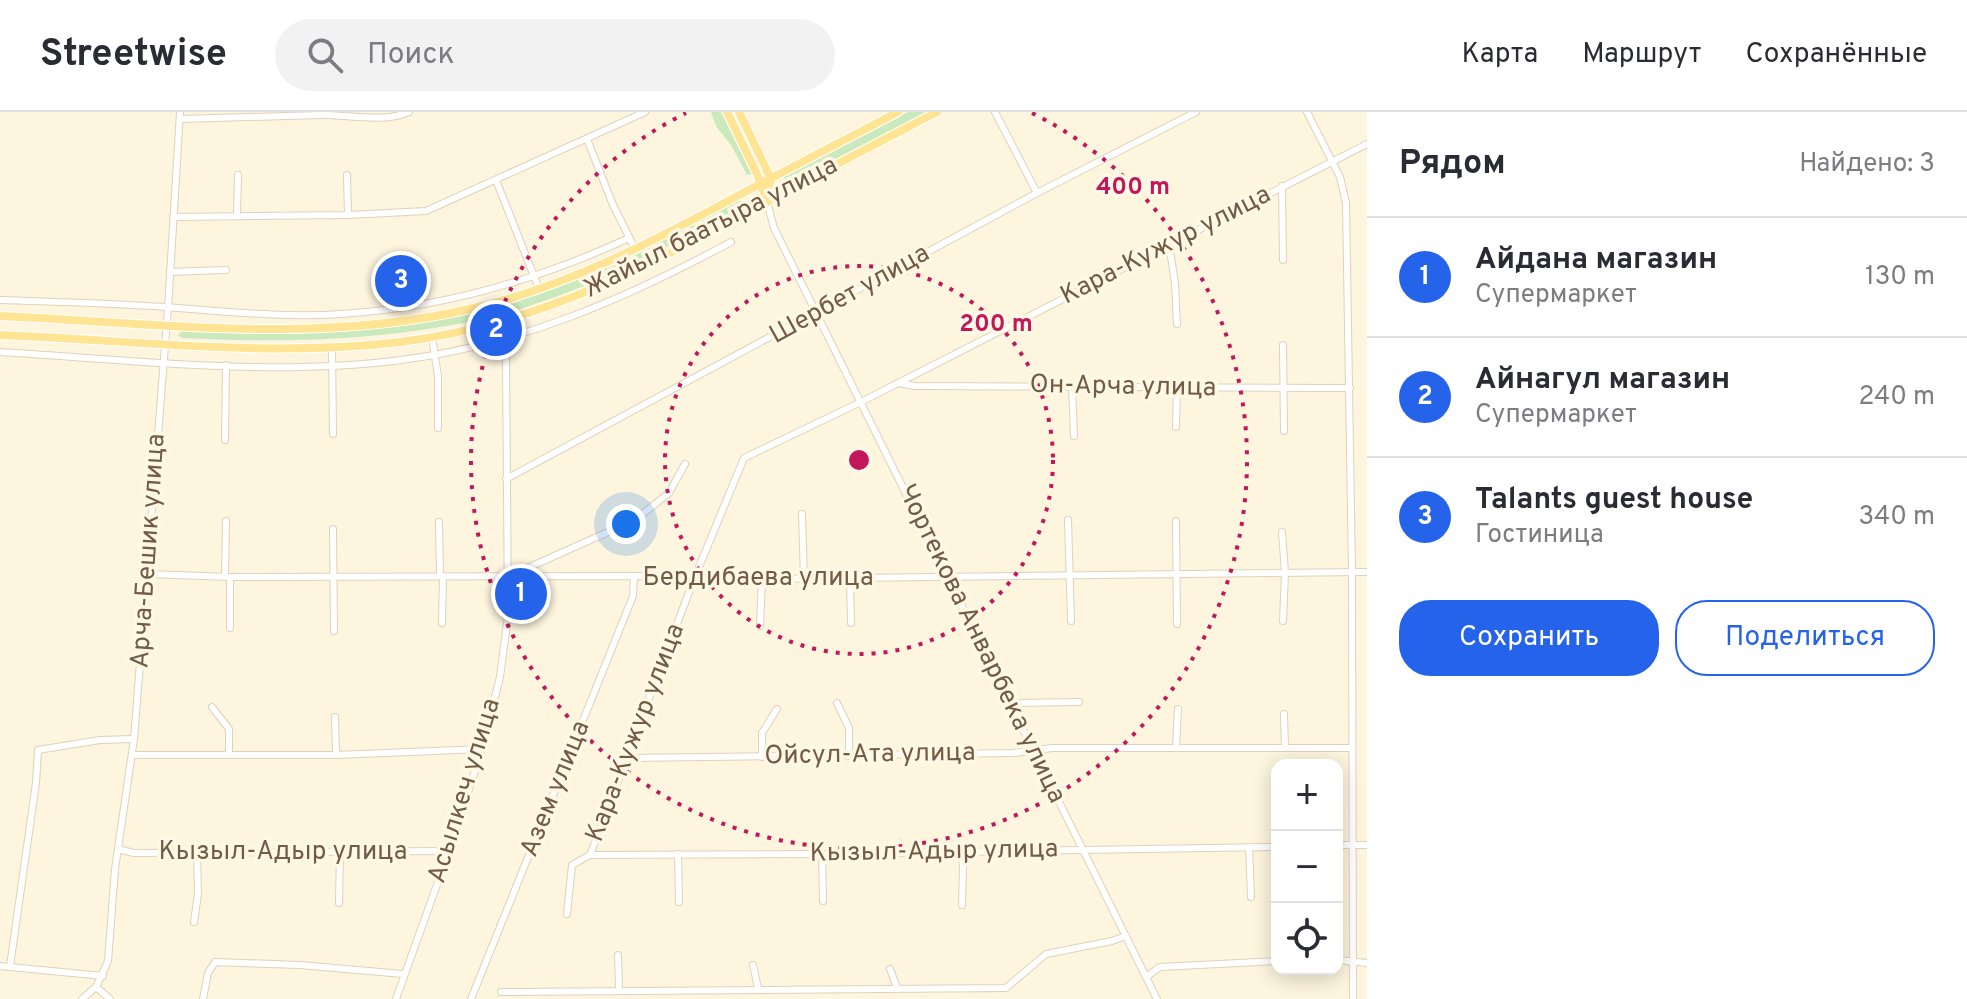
<!DOCTYPE html>
<html lang="ru">
<head>
<meta charset="utf-8">
<style>
  :root { --surface:#fff; --page:#f2f2f3; --text:#2b2b33; --muted:#7c7c81; --line:#e1e1e2; --accent:#2563eb }
  body { margin:0; font-family:Overpass,sans-serif; background:var(--page); color:var(--text) }
  .controls { position:absolute; right:24px; bottom:24px; display:grid; overflow:hidden; border-radius:16px; box-shadow:0 4px 20px #0003 }
  .controls button { width:72px; height:72px; display:grid; place-items:center; padding:0; border:0; border-bottom:2px solid var(--line); background:var(--surface); color:var(--text); font:40px sans-serif }
  .you { position:absolute; left:626px; top:412px; width:28px; height:28px; margin:-20px; border:6px solid #fff; border-radius:50%; background:#1a73e8; box-shadow:0 0 0 12px #1a73e833 }
  .badge { display:grid; place-items:center; width:52px; height:52px; border-radius:50%; background:var(--accent); color:#fff; font-size:26px; font-weight:700 }
  .pin { position:absolute; translate:-50% -50%; border:4px solid #fff; box-shadow:0 2px 8px #0006 }
  .list { margin:0; padding:0; list-style:none }
  h2 { display:flex; justify-content:space-between; align-items:center; height:104px; margin:0; padding:0 32px; font-size:34px }
  h2 small { font-size:26px; font-weight:400; color:var(--muted) }
  .list li { display:grid; grid-template-columns:52px 1fr auto; gap:24px; align-items:center; box-sizing:border-box; height:120px; padding:0 32px; border-top:2px solid var(--line) }
  .list b { display:block; font-size:30px; white-space:nowrap }
  .list p { margin:0; font-size:26px; white-space:nowrap; color:var(--muted) }
  .list em { font-size:26px; font-style:normal; color:var(--muted) }
  .actions { display:flex; gap:16px; padding:24px 32px }
  .actions a { flex:1; padding:18px 0; border:2px solid var(--accent); border-radius:32px; text-align:center; font-size:28px; color:var(--accent) }
  .actions .main { background:var(--accent); color:#fff }
  .icon { flex:none; width:44px; height:44px; fill:none; stroke:currentColor; stroke-width:2; stroke-linecap:round; stroke-linejoin:round }
  .map { position:relative; flex:none; width:1367px; height:887px; overflow:hidden }
  header { display:flex; align-items:center; gap:48px; box-sizing:border-box; height:112px; padding:0 40px; background:var(--surface); border-bottom:2px solid var(--line) }
  header strong { font-size:38px }
  nav { display:flex; gap:44px; margin-inline-start:auto; font-size:28px }
  .search { width:560px; height:72px; background:var(--page); display:flex; align-items:center; gap:20px; box-sizing:border-box; padding:0 28px; border-radius:44px; color:var(--muted); font-size:30px }
  main { display:flex }
  aside { flex:1; background:var(--surface) }
  .map>svg:first-child { display:block }
  .green { fill:#caeabd }
  .lines { fill:none; stroke-linecap:round; stroke-linejoin:round }
  .minor-casing { stroke:#e1d1ba; stroke-width:8 }
  .major-casing { stroke:#fff; stroke-width:10 }
  .minor { stroke:#fff; stroke-width:6 }
  .major { stroke:#ffe493; stroke-width:8 }
  .ring { fill:none; stroke:#c2185b; stroke-width:4; stroke-dasharray:4 8 }
  .labels { text-anchor:middle; dominant-baseline:central; stroke-width:7; stroke-linejoin:round; paint-order:stroke }
  .street-label { font-size:26px; fill:#735b46; stroke:#fff8e5 }
  .centre { fill:#c2185b; stroke:#fff8e5; stroke-width:4 }
  .ring-label { font-size:24px; text-anchor:middle; font-weight:bold; fill:#c2185b; stroke:#fff8e5; stroke-width:7; stroke-linejoin:round; paint-order:stroke }
</style>
</head>
<body>
<header>
<strong>Streetwise</strong>
<div class="search"><svg class="icon" aria-label="search" viewBox="0 0 24 24"><circle cx="10" cy="10" r="6"/><path d="M15 15l6 6"/></svg>Поиск</div>
<nav><a>Карта</a><a>Маршрут</a><a>Сохранённые</a></nav>
</header>
<main>
<div class="map">
<svg width="1367" height="887" viewBox="0 0 1367 887">
  <rect width="100%" height="100%" fill="#fdf5de"/>
  <g class="green">
    <polygon points="711,0 721,0 752,62 747,63 731,33 716,14"/>
    <polygon points="908,0 926,0 787,72 783,65"/>
    <path d="M740,88L744,94C678,130 612,166 541,190C530,193 517,200 506,198L508,193L618,152Z"/>
    <path d="M480,200H486L483,207C378,229 288,231 182,226L178,223L182,218C287,225 377,223 480,200Z"/>
  </g>
  <g class="lines">
    <defs>
      <g id="minor">
        <polyline points="995,0 1037,81"/>
        <polyline points="1307,0 1340,65 1346,91 1352,460 1353,887"/>
        <path d="M180,7C227,6 275,4 323,3C350,3 384,11 409,0"/>
        <polyline points="587,27 613,93 635,137"/>
        <polyline points="347,63 348,103"/>
        <polyline points="496,68 539,177"/>
        <polyline points="1282,74 1283,148"/>
        <polyline points="767,90 774,116 1157,887"/>
        <polyline points="237,104 238,63"/>
        <polyline points="173,105 348,103 426,99 645,0"/>
        <polyline points="1169,132 1175,171 1177,212"/>
        <polyline points="170,160 226,158"/>
        <path d="M0,188C55,190 110,191 165,195C224,199 282,206 341,202C442,196 538,168 629,126"/>
        <polyline points="432,225 438,264 438,316"/>
        <polyline points="1283,233 1284,319"/>
        <polyline points="332,236 333,322"/>
        <path d="M0,240C133,248 269,265 401,248C520,233 627,186 731,130"/>
        <polyline points="898,271 915,274 1350,276"/>
        <polyline points="1072,274 1074,324"/>
        <polyline points="1176,315 1177,275"/>
        <polyline points="225,328 226,253"/>
        <polyline points="506,367 1037,81 1196,0"/>
        <polyline points="802,402 804,467"/>
        <polyline points="1068,408 1071,509"/>
        <polyline points="1176,409 1177,512"/>
        <polyline points="439,410 440,464"/>
        <polyline points="333,417 334,519"/>
        <polyline points="1282,420 1285,461 1283,509"/>
        <polyline points="148,462 230,465 657,464 694,467 762,467 1367,460"/>
        <polyline points="514,462 635,408 669,381 685,352"/>
        <polyline points="225,464 226,409"/>
        <polyline points="850,467 851,511"/>
        <polyline points="442,511 443,464"/>
        <polyline points="760,514 762,467"/>
        <polyline points="230,516 230,465"/>
        <polyline points="837,591 849,616 849,644"/>
        <polyline points="1010,591 1079,590"/>
        <polyline points="212,595 229,617 229,643"/>
        <polyline points="1284,602 1285,636"/>
        <polyline points="335,605 336,643"/>
        <polyline points="1176,636 1178,597"/>
        <polyline points="132,643 336,643 482,637"/>
        <polyline points="762,645 762,621 777,597"/>
        <polyline points="628,646 1013,641 1052,636 1351,636"/>
        <polyline points="1337,733 1367,733"/>
        <polyline points="1249,735 1251,785"/>
        <polyline points="118,737 134,741 449,739"/>
        <polyline points="961,739 963,755 962,793"/>
        <polyline points="678,742 679,790"/>
        <polyline points="822,742 823,789"/>
        <polyline points="590,743 694,467 744,346 861,290 1367,32"/>
        <polyline points="590,743 822,742 1277,735"/>
        <polyline points="339,791 340,740"/>
        <polyline points="567,802 572,753 590,743"/>
        <polyline points="194,810 198,782 197,741"/>
        <polyline points="618,843 619,878"/>
        <polyline points="1337,848 1367,851"/>
        <polyline points="753,853 758,876"/>
        <polyline points="0,854 103,864"/>
        <polyline points="10,854 36,671 38,638 100,628 134,627"/>
        <polyline points="890,857 897,876"/>
        <polyline points="1146,865 1160,855 1277,849"/>
        <polyline points="96,875 110,887"/>
        <polyline points="501,880 1006,876 1046,842 1112,829 1126,824"/>
        <polyline points="82,887 96,875 108,849 115,757 134,627 168,196 180,0"/>
        <polyline points="203,887 208,861 215,850 300,853 403,862"/>
        <polyline points="396,887 449,739 482,637 500,565 508,504 506,248 493,191"/>
        <polyline points="471,887 633,484 634,464"/>
      </g>
      <g id="major">
        <polyline points="727,0 757,62 767,90"/>
        <polyline points="739,0 771,67 768,85"/>
        <path d="M0,204C156,211 316,233 470,197C567,175 656,128 743,81C794,54 846,27 898,0"/>
        <path d="M0,223C133,228 267,246 400,230C545,212 660,148 787,79C836,52 887,26 937,0"/>
      </g>
    </defs>
    <use href="#minor" class="minor-casing"/>
    <use href="#major" class="major-casing"/>
    <use href="#minor" class="minor"/>
    <use href="#major" class="major"/>
  </g>
  <g class="ring">
    <circle cx="859" cy="348" r="194"/>
    <path d="M1032 1A388 388 0 1 1 686 1"/>
  </g>
  <g class="labels">
    <g class="street-label">
      <text transform="translate(711 116) rotate(-27)">Жайыл баатыра улица</text>
      <text transform="translate(1166 134) rotate(-27)">Кара-Кужур улица</text>
      <text transform="translate(850 183) rotate(-29)">Шербет улица</text>
      <text transform="translate(1123 275) rotate(1)">Он-Арча улица</text>
      <text transform="translate(149 439) rotate(-86)">Арча-Бешик улица</text>
      <text x="758" y="466">Бердибаева улица</text>
      <text transform="translate(981 532) rotate(64)">Чортекова Анварбека улица</text>
      <text transform="translate(636 621) rotate(-69)">Кара-Кужур улица</text>
      <text transform="translate(870 643) rotate(-1)">Ойсул-Ата улица</text>
      <text transform="translate(556 677) rotate(-68)">Азем улица</text>
      <text transform="translate(465 679) rotate(-73)">Асылкеч улица</text>
      <text x="283" y="740">Кызыл-Адыр улица</text>
      <text transform="translate(934 740) rotate(-1)">Кызыл-Адыр улица</text>
    </g>
  </g>
  <circle cx="859" cy="348" r="12" class="centre"/>
  <g class="ring-label">
    <text x="1133" y="82">400 m</text>
    <text x="996" y="219">200 m</text>
  </g>
</svg>
<div class="controls">
<button>+</button>
<button>−</button>
<button><svg class="icon" aria-label="locate" viewBox="0 0 24 24"><circle cx="12" cy="12" r="6"/><path d="M12 2v4M12 18v4M2 12h4M18 12h4"/></svg></button>
</div>
<div class="you"></div>
<div class="pin badge" style="left:521px;top:482px">1</div>
<div class="pin badge" style="left:496px;top:218px">2</div>
<div class="pin badge" style="left:401px;top:169px">3</div>
</div>
<aside>
<h2>Рядом<small>Найдено: 3</small></h2>
<ul class="list">
<li><span class="badge">1</span><div><b>Айдана магазин</b><p>Супермаркет</p></div><em>130 m</em></li>
<li><span class="badge">2</span><div><b>Айнагул магазин</b><p>Супермаркет</p></div><em>240 m</em></li>
<li><span class="badge">3</span><div><b>Talants guest house</b><p>Гостиница</p></div><em>340 m</em></li>
</ul>
<div class="actions"><a class="main">Сохранить</a><a>Поделиться</a></div>
</aside>
</main>
</body>
</html>
